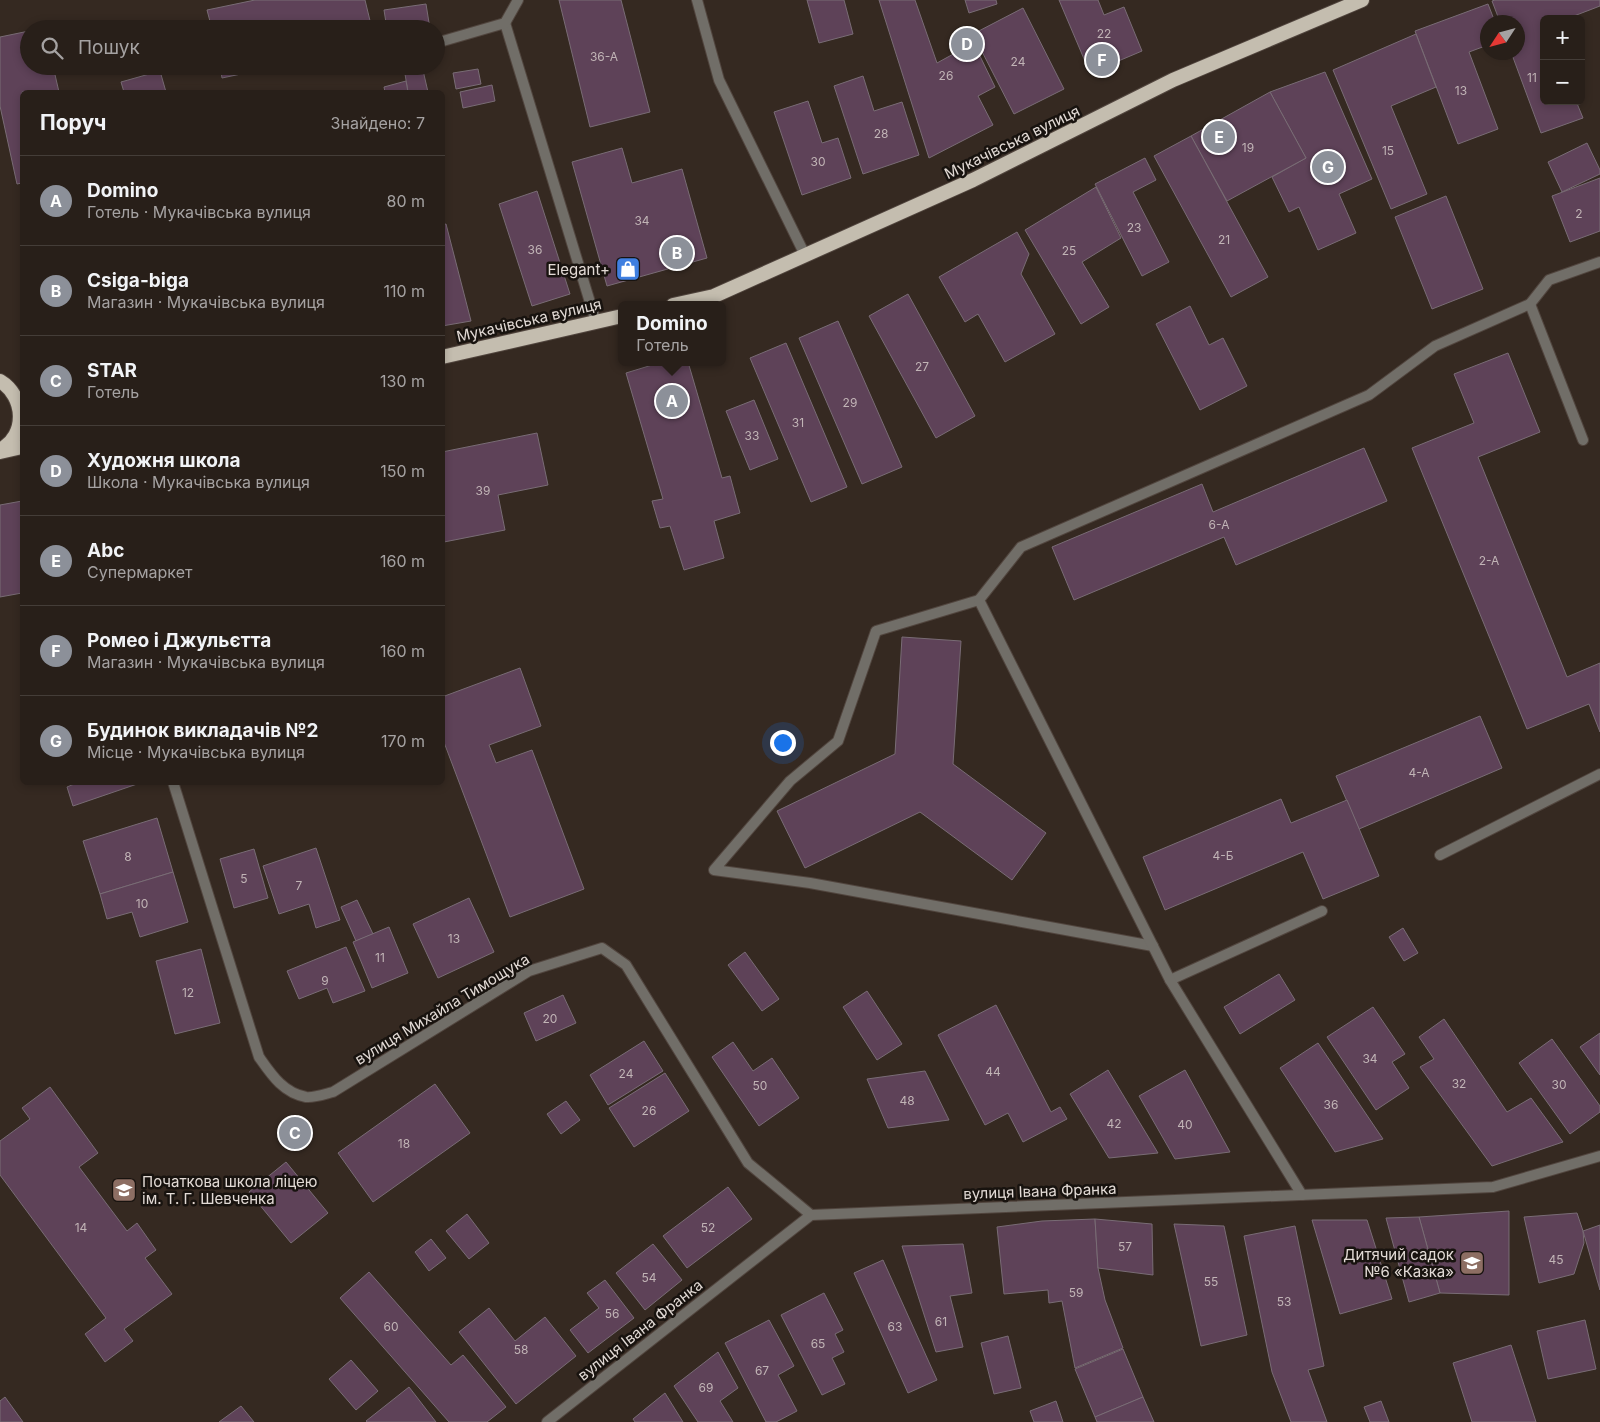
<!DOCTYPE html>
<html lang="uk">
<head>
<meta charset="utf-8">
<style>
  :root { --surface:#281f19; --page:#342c26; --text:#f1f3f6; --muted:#a5a2a2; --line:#443d38; --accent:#8c9099 }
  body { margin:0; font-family:Inter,sans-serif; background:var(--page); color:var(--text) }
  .controls { position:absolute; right:15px; top:15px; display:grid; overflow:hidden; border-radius:8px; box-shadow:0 2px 8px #0003 }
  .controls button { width:45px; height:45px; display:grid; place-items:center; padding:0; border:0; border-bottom:1px solid var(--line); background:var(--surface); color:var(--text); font:25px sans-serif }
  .compass { position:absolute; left:1480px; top:15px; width:45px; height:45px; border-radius:50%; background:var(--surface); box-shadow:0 2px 8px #0003; rotate:234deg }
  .you { position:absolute; left:782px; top:742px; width:18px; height:18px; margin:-12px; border:4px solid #fff; border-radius:50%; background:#1a73e8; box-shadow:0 0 0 8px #1a73e833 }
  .badge { display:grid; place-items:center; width:32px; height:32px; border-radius:50%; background:var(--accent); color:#fff; font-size:16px; font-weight:700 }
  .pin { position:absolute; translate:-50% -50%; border:2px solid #fff; box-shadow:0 1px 5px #0006 }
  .popup { position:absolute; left:618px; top:301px; width:108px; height:65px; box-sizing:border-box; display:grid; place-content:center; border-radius:8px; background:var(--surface); filter:drop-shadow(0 1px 4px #0005); font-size:16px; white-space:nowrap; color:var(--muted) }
  .popup b { font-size:19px; color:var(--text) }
  .popup::after { content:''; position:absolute; left:50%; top:100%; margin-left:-10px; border:10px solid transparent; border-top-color:var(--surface) }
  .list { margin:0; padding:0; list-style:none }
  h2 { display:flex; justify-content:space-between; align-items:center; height:65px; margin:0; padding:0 20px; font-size:21px }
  h2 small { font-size:16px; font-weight:400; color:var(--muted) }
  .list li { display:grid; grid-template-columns:32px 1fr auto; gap:15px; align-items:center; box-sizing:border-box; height:90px; padding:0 20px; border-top:1px solid var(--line) }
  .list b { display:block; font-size:19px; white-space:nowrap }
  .list p { margin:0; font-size:16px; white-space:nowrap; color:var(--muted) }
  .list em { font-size:16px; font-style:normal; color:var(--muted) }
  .icon { flex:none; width:28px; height:28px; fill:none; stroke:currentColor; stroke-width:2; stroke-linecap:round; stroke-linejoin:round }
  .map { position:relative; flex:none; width:1600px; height:1422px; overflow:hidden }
  .search { position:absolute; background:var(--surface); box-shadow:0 2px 8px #0003; left:20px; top:20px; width:425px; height:55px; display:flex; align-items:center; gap:12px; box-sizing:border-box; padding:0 18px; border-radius:28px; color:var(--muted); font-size:19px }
  .panel { position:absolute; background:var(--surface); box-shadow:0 2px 8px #0003; left:20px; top:90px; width:425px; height:695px; border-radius:8px }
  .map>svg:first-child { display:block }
  .building { fill:#5e4258; stroke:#796c75 }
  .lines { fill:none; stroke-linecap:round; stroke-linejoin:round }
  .service-casing { stroke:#51453e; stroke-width:12 }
  .minor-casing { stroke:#51453e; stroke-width:12 }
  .trunk-casing { stroke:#51453e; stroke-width:16 }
  .service { stroke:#716e68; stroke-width:10 }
  .minor { stroke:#716e68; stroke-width:10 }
  .trunk { stroke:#c4bdaf; stroke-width:14 }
  .labels { text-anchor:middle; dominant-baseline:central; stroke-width:5; stroke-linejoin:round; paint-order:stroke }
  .number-label { font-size:12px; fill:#c1b4b6 }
  .street-label { font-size:15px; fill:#e2dad5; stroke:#18130f }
  .poi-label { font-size:15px; fill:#e2dad5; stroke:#18130f; text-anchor:end }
</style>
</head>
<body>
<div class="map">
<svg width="1600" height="1422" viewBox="0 0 1600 1422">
  <rect width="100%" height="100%" fill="#352921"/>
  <g class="building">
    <polygon points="255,0 365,0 372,29 212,29 207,10"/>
    <polygon points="559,0 621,0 650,112 590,127"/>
    <polygon points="807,0 844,0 853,34 819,43"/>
    <polygon points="879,0 915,0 937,63 957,52 960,61 978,52 995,87 978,96 993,125 929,158"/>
    <polygon points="965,0 996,0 997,4 969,13"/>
    <polygon points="1059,0 1098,0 1104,15 1124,7 1142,51 1090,73"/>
    <polygon points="1495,0 1600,0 1600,6 1566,19 1544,19 1544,101 1576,101 1583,118 1541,133 1511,52 1518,52 1518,22 1500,22 1492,1"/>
    <polygon points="426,4 430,29 387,29 384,10"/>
    <polygon points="1488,4 1495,22 1488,22 1488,45 1469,52 1498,129 1458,144 1415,31"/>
    <polygon points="1023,8 1064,89 1014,114 973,34"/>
    <polygon points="29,31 29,66 53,66 59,92 22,92 22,183 17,184 0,106 0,37"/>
    <polygon points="1416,34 1436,87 1391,106 1427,194 1391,209 1333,70"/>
    <polygon points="220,66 279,66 222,78"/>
    <polygon points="414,66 422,66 428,92 408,92 404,68"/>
    <polygon points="478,69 481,84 456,89 453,73"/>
    <polygon points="160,71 166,92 124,92 121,82"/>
    <polygon points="1325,72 1372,179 1339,194 1356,233 1318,250 1299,207 1289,212 1272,177 1306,158 1270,92"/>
    <polygon points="863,76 874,111 902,102 919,155 863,174 834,86"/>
    <polygon points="406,81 408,92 385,92 384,87"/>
    <polygon points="492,85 495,101 463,108 460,92"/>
    <polygon points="1270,92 1306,158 1227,201 1191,136"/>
    <polygon points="808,101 822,143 838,138 851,178 802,195 774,112"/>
    <polygon points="1191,136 1268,277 1231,297 1154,156"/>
    <polygon points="1587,143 1600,170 1600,174 1562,192 1548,162"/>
    <polygon points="622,148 632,183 682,169 707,258 607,286 572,162"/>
    <polygon points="1145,158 1156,180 1133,192 1169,262 1142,276 1095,184"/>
    <polygon points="1600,178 1600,231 1570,242 1552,196"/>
    <polygon points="1096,187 1121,238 1082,262 1109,307 1081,324 1025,230"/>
    <polygon points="537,191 570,294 532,306 499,204"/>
    <polygon points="1446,196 1483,289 1432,309 1395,217"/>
    <polygon points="446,224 471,321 442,326 442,225"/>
    <polygon points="1017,232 1029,254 1021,274 1055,334 1005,362 978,314 965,322 939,277"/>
    <polygon points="908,294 975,416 936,438 869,316"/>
    <polygon points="1190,306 1209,345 1223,338 1247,386 1200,410 1156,324"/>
    <polygon points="838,321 902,467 862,484 799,338"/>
    <polygon points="786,343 847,487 811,502 750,358"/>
    <polygon points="1508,353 1540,432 1478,457 1567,677 1600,663 1600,732 1589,704 1527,729 1412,448 1474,423 1454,374"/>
    <polygon points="662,362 688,362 722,478 730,476 740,513 714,521 724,558 684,570 670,526 660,528 652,501 663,499 626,373"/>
    <polygon points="754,400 778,459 750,470 726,411"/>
    <polygon points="537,433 548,485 498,495 505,530 444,542 442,533 442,452"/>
    <polygon points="1364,448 1387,501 1236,565 1224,537 1074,600 1052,547 1202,484 1213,512"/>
    <polygon points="22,501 22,593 0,597 0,505"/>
    <polygon points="902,637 961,641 953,764 1046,833 1012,880 920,812 805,868 777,811 895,754"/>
    <polygon points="520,668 541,726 489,745 496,763 532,750 584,889 510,917 442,737 442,697"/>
    <polygon points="1480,716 1502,768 1359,829 1336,776"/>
    <polygon points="79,782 143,782 73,806 67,787"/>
    <polygon points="1281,799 1291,823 1347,800 1379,876 1323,899 1303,852 1165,910 1143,857"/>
    <polygon points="157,818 173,872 100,894 83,841"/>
    <polygon points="316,848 340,920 316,928 309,904 279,914 263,866"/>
    <polygon points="254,849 268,898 234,908 220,859"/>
    <polygon points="173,872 188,922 140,937 132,912 107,919 100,894"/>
    <polygon points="469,898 494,952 438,978 413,924"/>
    <polygon points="357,900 373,934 356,941 341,907"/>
    <polygon points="389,927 408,973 372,988 353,942"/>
    <polygon points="1403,928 1418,953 1404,961 1389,937"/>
    <polygon points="346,947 365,991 333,1003 327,988 299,999 287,971"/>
    <polygon points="201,949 220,1023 175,1034 156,961"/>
    <polygon points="745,952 779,999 762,1011 728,965"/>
    <polygon points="1279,974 1295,1000 1240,1034 1224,1007"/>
    <polygon points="867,991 902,1044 877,1060 843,1007"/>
    <polygon points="563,995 576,1023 536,1041 524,1013"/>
    <polygon points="996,1005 1051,1112 1060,1107 1067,1119 1023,1142 1008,1113 985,1125 938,1035"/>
    <polygon points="1373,1007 1405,1054 1392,1062 1409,1088 1376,1110 1327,1037"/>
    <polygon points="1444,1019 1507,1112 1531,1098 1563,1142 1492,1166 1420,1067 1434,1059 1419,1037"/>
    <polygon points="1600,1033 1600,1075 1580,1047"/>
    <polygon points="1552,1039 1600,1106 1600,1112 1570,1134 1519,1063"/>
    <polygon points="644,1041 663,1071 608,1105 590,1075"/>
    <polygon points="733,1042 753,1071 772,1058 799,1098 759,1126 712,1057"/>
    <polygon points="1318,1043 1383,1139 1335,1152 1280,1068"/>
    <polygon points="1108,1070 1158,1153 1109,1158 1070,1094"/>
    <polygon points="1185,1070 1230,1152 1175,1159 1139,1096"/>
    <polygon points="925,1071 949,1120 888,1128 867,1079"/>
    <polygon points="665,1073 689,1111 634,1147 609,1108"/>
    <polygon points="435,1084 470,1133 373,1202 338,1153"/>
    <polygon points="50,1087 98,1153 79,1167 127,1231 137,1223 156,1250 145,1258 172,1294 124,1329 133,1341 105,1362 85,1334 106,1318 0,1175 0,1141 30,1119 22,1108"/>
    <polygon points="566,1101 580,1120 561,1134 547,1114"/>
    <polygon points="286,1162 328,1213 291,1243 249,1192"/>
    <polygon points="728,1187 752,1219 687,1268 663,1236"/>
    <polygon points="1509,1211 1509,1295 1440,1293 1419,1217"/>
    <polygon points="1577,1213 1583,1231 1584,1243 1574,1274 1539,1283 1524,1217"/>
    <polygon points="467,1214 489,1243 469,1259 446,1231"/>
    <polygon points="1419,1217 1440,1293 1409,1302 1386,1218"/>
    <polygon points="1095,1219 1098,1268 1105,1300 1123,1348 1075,1368 1062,1301 1049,1303 1048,1290 1004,1294 997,1227 1042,1221"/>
    <polygon points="1095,1219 1152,1224 1153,1275 1098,1268"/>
    <polygon points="1312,1220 1367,1220 1392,1299 1340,1314"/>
    <polygon points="1174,1224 1224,1226 1247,1335 1201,1346"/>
    <polygon points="1600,1225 1600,1290 1583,1231"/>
    <polygon points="1295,1226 1324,1366 1308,1370 1327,1422 1291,1422 1272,1372 1244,1236"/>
    <polygon points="431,1239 446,1258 429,1271 415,1252"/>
    <polygon points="653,1244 682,1280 645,1310 616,1273"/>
    <polygon points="963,1244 972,1293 950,1296 963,1347 936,1352 902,1246"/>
    <polygon points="883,1260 937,1380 908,1393 854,1273"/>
    <polygon points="369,1272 451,1365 463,1355 506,1407 487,1422 449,1422 340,1298"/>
    <polygon points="605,1280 634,1318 588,1353 570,1330 599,1308 587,1293"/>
    <polygon points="824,1293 843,1330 835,1334 844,1352 832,1358 845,1384 822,1395 781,1315"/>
    <polygon points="489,1308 515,1341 545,1317 576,1356 516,1404 459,1332"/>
    <polygon points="769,1320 794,1366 778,1375 797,1411 776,1422 766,1422 725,1343"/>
    <polygon points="1585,1320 1596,1369 1548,1379 1537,1331"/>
    <polygon points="1008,1336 1021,1388 994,1394 981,1343"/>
    <polygon points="1511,1345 1536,1422 1472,1422 1453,1363"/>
    <polygon points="1123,1349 1143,1397 1095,1417 1075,1369"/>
    <polygon points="718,1352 738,1388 720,1401 733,1422 698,1422 674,1386"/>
    <polygon points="351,1360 378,1391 356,1410 329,1379"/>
    <polygon points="409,1387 436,1422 367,1422 366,1421"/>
    <polygon points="665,1393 683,1422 635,1422 633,1419"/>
    <polygon points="5,1397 23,1422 0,1422 0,1401"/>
    <polygon points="1143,1397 1154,1422 1097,1422 1095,1417"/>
    <polygon points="1056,1401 1063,1422 1034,1422 1030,1411"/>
    <polygon points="1381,1401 1389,1422 1370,1422 1364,1407"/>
    <polygon points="241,1406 254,1422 219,1422"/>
  </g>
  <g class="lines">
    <defs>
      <g id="service">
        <polyline points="697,0 719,80 805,255"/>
        <polyline points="505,23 596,322"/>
        <polyline points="436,43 505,23 518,0"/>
        <polyline points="1530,304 1583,440"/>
        <polyline points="979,600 876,631 838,741 790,781 714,870 810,883 1153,946"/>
        <polyline points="1170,980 1322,911"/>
        <polyline points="1302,1195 1170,980 979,600 1021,547 1369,395 1435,346 1530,304 1549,280 1600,262"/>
      </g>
      <g id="minor">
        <path d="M173,782L259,1057C271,1074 283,1093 306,1097C314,1098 325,1094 333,1092L529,971L602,948L626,965L748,1163L811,1215"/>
        <polyline points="1440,855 1600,774"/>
        <polyline points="547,1422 811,1215 1493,1187 1600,1156"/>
      </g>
      <g id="trunk">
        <polyline points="673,305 714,296 973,180 1173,80 1362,0"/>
        <polyline points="442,357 622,316"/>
        <path d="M0,381C25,396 28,435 0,450"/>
        <polyline points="0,452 22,447"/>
      </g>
    </defs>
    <use href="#service" class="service-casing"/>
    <use href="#minor" class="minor-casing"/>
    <use href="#trunk" class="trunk-casing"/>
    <use href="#service" class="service"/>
    <use href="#minor" class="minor"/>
    <use href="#trunk" class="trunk"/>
  </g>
  <defs>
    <symbol id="shop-square" viewBox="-11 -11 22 22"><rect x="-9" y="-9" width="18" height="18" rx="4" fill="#3f7fe0" stroke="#18130f"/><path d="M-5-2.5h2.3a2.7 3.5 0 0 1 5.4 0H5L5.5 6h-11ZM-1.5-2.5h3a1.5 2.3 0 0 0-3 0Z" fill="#fff"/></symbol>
    <symbol id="school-square" viewBox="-11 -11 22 22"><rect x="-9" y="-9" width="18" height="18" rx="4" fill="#8d6e63" stroke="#18130f"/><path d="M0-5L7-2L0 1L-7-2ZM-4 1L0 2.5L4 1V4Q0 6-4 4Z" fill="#fff"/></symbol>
  </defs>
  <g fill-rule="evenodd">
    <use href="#shop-square" x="614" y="255" width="28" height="28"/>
    <use href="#school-square" x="110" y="1176" width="28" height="28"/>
    <use href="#school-square" x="1458" y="1249" width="28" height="28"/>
  </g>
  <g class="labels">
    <g class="number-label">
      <text x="1104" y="33">22</text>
      <text x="604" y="56">36-А</text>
      <text x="1018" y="61">24</text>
      <text x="946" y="75">26</text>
      <text x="1532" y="77">11</text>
      <text x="1461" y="90">13</text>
      <text x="881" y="133">28</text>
      <text x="1248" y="147">19</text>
      <text x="1388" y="150">15</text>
      <text x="818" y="161">30</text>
      <text x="1579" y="213">2</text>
      <text x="642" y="220">34</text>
      <text x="1134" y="227">23</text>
      <text x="1224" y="239">21</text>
      <text x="535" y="249">36</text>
      <text x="1069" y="250">25</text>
      <text x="922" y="366">27</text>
      <text x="850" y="402">29</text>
      <text x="798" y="422">31</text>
      <text x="752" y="435">33</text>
      <text x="483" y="490">39</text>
      <text x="1219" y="524">6-А</text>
      <text x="1489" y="560">2-А</text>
      <text x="1419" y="772">4-А</text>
      <text x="1223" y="855">4-Б</text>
      <text x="128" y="856">8</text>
      <text x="244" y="878">5</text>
      <text x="299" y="885">7</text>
      <text x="142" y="903">10</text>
      <text x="454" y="938">13</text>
      <text x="380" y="957">11</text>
      <text x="325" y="980">9</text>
      <text x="188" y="992">12</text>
      <text x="550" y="1018">20</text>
      <text x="1370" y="1058">34</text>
      <text x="993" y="1071">44</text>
      <text x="626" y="1073">24</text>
      <text x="1459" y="1083">32</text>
      <text x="1559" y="1084">30</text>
      <text x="760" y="1085">50</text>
      <text x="907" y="1100">48</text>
      <text x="1331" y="1104">36</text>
      <text x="649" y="1110">26</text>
      <text x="1114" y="1123">42</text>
      <text x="1185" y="1124">40</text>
      <text x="404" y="1143">18</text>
      <text x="81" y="1227">14</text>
      <text x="708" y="1227">52</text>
      <text x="1125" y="1246">57</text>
      <text x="1556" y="1259">45</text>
      <text x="649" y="1277">54</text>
      <text x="1211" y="1281">55</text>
      <text x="1076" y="1292">59</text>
      <text x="1284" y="1301">53</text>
      <text x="612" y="1313">56</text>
      <text x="941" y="1321">61</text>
      <text x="391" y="1326">60</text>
      <text x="895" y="1326">63</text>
      <text x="818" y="1343">65</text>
      <text x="521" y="1349">58</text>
      <text x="762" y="1370">67</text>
      <text x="706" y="1387">69</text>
    </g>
    <g class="street-label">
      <text transform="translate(1012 142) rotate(-26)">Мукачівська вулиця</text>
      <text transform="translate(529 320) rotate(-13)">Мукачівська вулиця</text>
      <text transform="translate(442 1009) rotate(-31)">вулиця Михайла Тимощука</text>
      <text transform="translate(1040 1191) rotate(-2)">вулиця Івана Франка</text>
      <text transform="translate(640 1330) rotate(-38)">вулиця Івана Франка</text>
    </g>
    <g class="poi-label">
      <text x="610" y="269">Elegant+</text>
      <text x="142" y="1181" text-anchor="start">Початкова школа ліцею<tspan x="142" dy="17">ім. Т. Г. Шевченка</tspan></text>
      <text x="1454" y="1254">Дитячий садок<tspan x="1454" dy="17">№6 «Казка»</tspan></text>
    </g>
  </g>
</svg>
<div class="controls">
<button>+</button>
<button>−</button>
</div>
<svg class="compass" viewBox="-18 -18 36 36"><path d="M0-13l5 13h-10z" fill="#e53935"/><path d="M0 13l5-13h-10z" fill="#a5a2a2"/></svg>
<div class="you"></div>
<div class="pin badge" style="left:672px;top:401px">A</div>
<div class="popup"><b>Domino</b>Готель</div>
<div class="pin badge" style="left:677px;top:253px">B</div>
<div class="pin badge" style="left:295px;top:1133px">C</div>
<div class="pin badge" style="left:967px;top:44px">D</div>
<div class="pin badge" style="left:1219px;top:137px">E</div>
<div class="pin badge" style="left:1102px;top:60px">F</div>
<div class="pin badge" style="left:1328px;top:167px">G</div>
<div class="search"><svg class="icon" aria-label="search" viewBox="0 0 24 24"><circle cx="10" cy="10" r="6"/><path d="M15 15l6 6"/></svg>Пошук</div>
<section class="panel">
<h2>Поруч<small>Знайдено: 7</small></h2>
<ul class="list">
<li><span class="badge">A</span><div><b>Domino</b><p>Готель · Мукачівська вулиця</p></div><em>80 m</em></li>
<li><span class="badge">B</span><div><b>Csiga-biga</b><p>Магазин · Мукачівська вулиця</p></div><em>110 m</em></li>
<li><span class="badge">C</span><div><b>STAR</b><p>Готель</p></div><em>130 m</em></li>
<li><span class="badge">D</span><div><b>Художня школа</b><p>Школа · Мукачівська вулиця</p></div><em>150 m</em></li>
<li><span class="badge">E</span><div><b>Abc</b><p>Супермаркет</p></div><em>160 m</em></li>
<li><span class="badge">F</span><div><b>Ромео і Джульєтта</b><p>Магазин · Мукачівська вулиця</p></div><em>160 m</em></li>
<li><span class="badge">G</span><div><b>Будинок викладачів №2</b><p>Місце · Мукачівська вулиця</p></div><em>170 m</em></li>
</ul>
</section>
</div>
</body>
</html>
